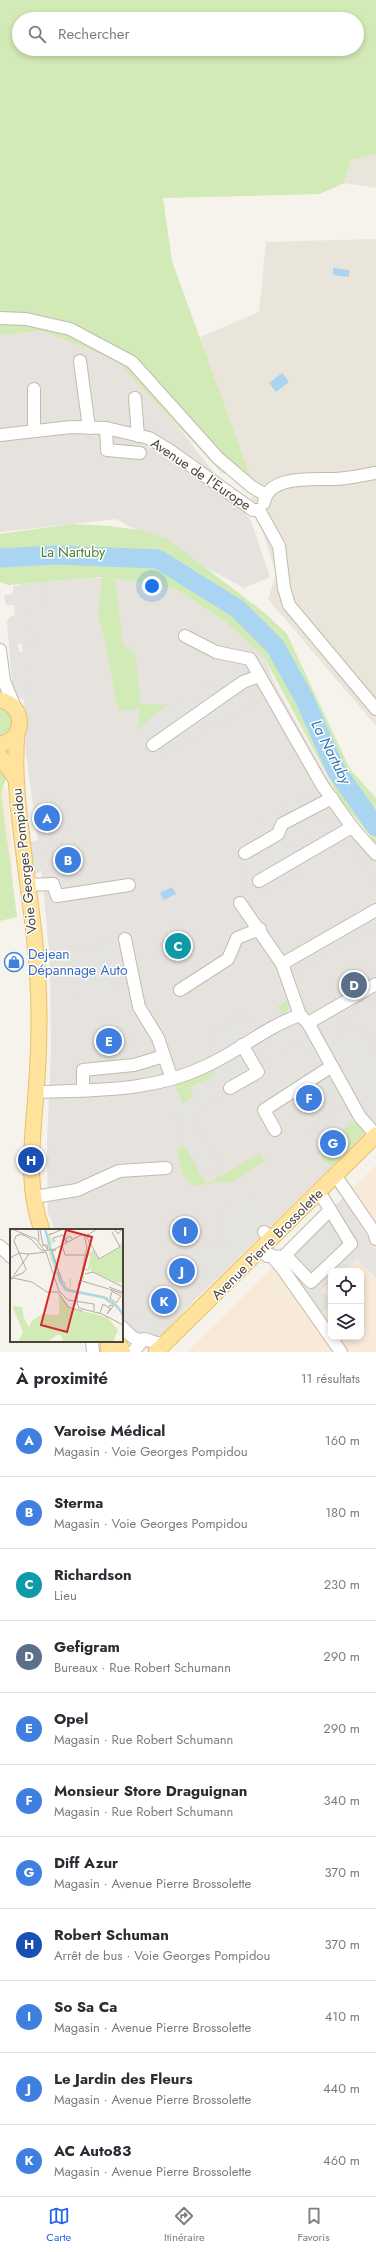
<!DOCTYPE html>
<html lang="fr">
<head>
<meta charset="utf-8">
<style>
  :root { --surface:#fff; --page:#f2f2f3; --text:#2b2b33; --muted:#7c7c81; --line:#e1e1e2; --accent:#2563eb }
  body { margin:0; font-family:Jost,sans-serif; background:var(--page); color:var(--text) }
  .controls { position:absolute; right:12px; bottom:12px; display:grid; overflow:hidden; border-radius:8px; box-shadow:0 2px 6px #0003 }
  .controls button { width:36px; height:36px; display:grid; place-items:center; padding:0; border:0; border-bottom:1px solid var(--line); background:var(--surface); color:var(--text); font:20px sans-serif }
  .you { position:absolute; left:152px; top:586px; width:14px; height:14px; margin:-10px; border:3px solid #fff; border-radius:50%; background:#1a73e8; box-shadow:0 0 0 6px #1a73e833 }
  .badge { display:grid; place-items:center; width:26px; height:26px; border-radius:50%; background:var(--accent); color:#fff; font-size:13px; font-weight:700 }
  .pin { position:absolute; translate:-50% -50%; border:2px solid #fff; box-shadow:0 1px 4px #0006 }
  .list { margin:0; padding:0; list-style:none }
  h2 { display:flex; justify-content:space-between; align-items:center; height:52px; margin:0; padding:0 16px; font-size:17px }
  h2 small { font-size:13px; font-weight:400; color:var(--muted) }
  .list li { display:grid; grid-template-columns:26px 1fr auto; gap:12px; align-items:center; box-sizing:border-box; height:72px; padding:0 16px; border-top:1px solid var(--line) }
  .list b { display:block; font-size:15px; white-space:nowrap }
  .list p { margin:0; font-size:13px; white-space:nowrap; color:var(--muted) }
  .list em { font-size:13px; font-style:normal; color:var(--muted) }
  .icon { flex:none; width:22px; height:22px; fill:none; stroke:currentColor; stroke-width:2; stroke-linecap:round; stroke-linejoin:round }
  .map { position:relative; flex:none; width:376px; height:1352px; overflow:hidden }
  .search { position:absolute; background:var(--surface); box-shadow:0 2px 6px #0003; left:12px; right:12px; top:12px; height:44px; display:flex; align-items:center; gap:10px; box-sizing:border-box; padding:0 14px; border-radius:22px; color:var(--muted); font-size:15px }
  .sheet { height:844px; background:var(--surface) }
  nav { display:flex; justify-content:space-around; align-items:center; box-sizing:border-box; height:56px; border-top:1px solid var(--line); background:var(--surface); font-size:11px; color:var(--muted) }
  nav a { display:grid; justify-items:center; gap:2px }
  nav .on { color:var(--accent) }
  .map>svg:first-child { display:block }
  .residential { fill:#eae5da }
  .commercial { fill:#f7ead8; fill-rule:evenodd }
  .industrial { fill:#e6e2dd }
  .green { fill:#d2eab5; fill-rule:evenodd }
  .parking { fill:#e5e3e0 }
  .water { fill:#a9d4f2 }
  .lines { fill:none; stroke-linecap:round; stroke-linejoin:round }
  .river { stroke:#a9d4f2; stroke-width:19 }
  .minor-casing { stroke:#c2bbae; stroke-width:14 }
  .major-casing { stroke:#e6c16a; stroke-width:17 }
  .minor { stroke:#fff; stroke-width:12 }
  .major { stroke:#ffe39c; stroke-width:15 }
  .labels { text-anchor:middle; dominant-baseline:central; stroke-width:3; stroke-linejoin:round; paint-order:stroke }
  .street-label { font-size:14px; fill:#4b4439; stroke:#fff }
  .park-label { font-size:14px; fill:#4a7f2a; stroke:#fff }
  .shop-label { font-size:14px; fill:#366cbe; stroke:#fff; text-anchor:start }
  .water-label { font-size:15px; font-style:italic; fill:#2e7ab2; stroke:#fff }
  .inset-river { fill:none; stroke:#a9d4f2; stroke-width:2 }
  .inset-road { fill:none; stroke:#b2ada4; stroke-width:1 }
  .view { fill:#d62828; fill-opacity:0.15; stroke:#d62828; stroke-width:2 }
  .inset-edge { fill:none; stroke:#4b4439; stroke-width:2 }
</style>
</head>
<body>
<div class="map">
<svg width="376" height="1352" viewBox="0 0 376 1352">
  <rect width="100%" height="100%" fill="#f6f3ec"/>
  <g class="residential">
    <polygon points="376,154 376,188 344,183 351,160"/>
    <polygon points="376,239 376,726 268,599 276,574 200,337 259,312 266,242"/>
  </g>
  <g class="commercial">
    <polygon points="0,783 8,791 13,885 0,887"/>
    <path d="M376,1165V1352H187L284,1256ZM331,1271H361V1337H331Z"/>
  </g>
  <g class="industrial">
    <polygon points="42,331 119,362 180,429 251,521 270,577 244,588 116,519 0,532 0,335"/>
    <polygon points="92,578 115,578 175,589 224,621 264,657 276,686 340,800 376,847 376,1124 198,1296 162,1335 150,1347 143,1350 122,1335 122,1230 55,1230 48,1213 47,1143 51,1052 50,961 40,855 26,755 20,584"/>
  </g>
  <g class="green">
    <path d="M0,0H376V154L351,160L344,183L320,194L163,198L172,261L251,479L222,473L117,361L42,331L0,335ZM19,19H357V49H19Z"/>
    <polygon points="71,524 110,526 144,531 169,540 265,613 287,634 350,769 376,798 376,847 370,840 372,838 341,801 264,657 224,621 175,589 115,578 123,644 135,653 141,704 169,705 157,712 138,731 140,709 118,711 106,645 98,615 102,577 20,584 8,585 0,582 0,534"/>
    <path d="M0,709C11,712 14,721 9,731L0,736Z"/>
    <polygon points="0,769 6,778 1,793 17,917 0,921"/>
    <polygon points="290,999 288,1010 282,1015 277,1007"/>
    <polygon points="214,1071 216,1075 191,1087 193,1096 183,1104 175,1086"/>
    <polygon points="349,1121 359,1125 364,1133 331,1166 321,1155 321,1150 325,1146 331,1152 342,1142 337,1137 341,1134 339,1132 349,1125"/>
    <path d="M185,1147L206,1184L260,1153L265,1161L230,1183C216,1179 208,1185 193,1186L182,1174L177,1149Z"/>
  </g>
  <g class="parking">
    <polygon points="42,583 44,603 28,605 33,643 18,644 19,652 27,651 28,662 30,695 23,699 13,695 7,621 10,617 15,615 14,605 6,605 4,595 13,594 13,586"/>
    <polygon points="240,668 258,702 166,754 161,747 149,753 138,731 157,712"/>
    <polygon points="306,795 326,829 295,845 299,851 327,846 330,853 252,898 241,882 249,877 236,854 266,838 257,820"/>
    <polygon points="354,838 376,862 376,886 350,841"/>
    <polygon points="39,840 42,870 34,876 31,842"/>
    <polygon points="376,917 376,926 295,972 291,965"/>
    <polygon points="107,940 113,940 116,1002 74,1002 71,951 96,946"/>
    <polygon points="369,994 372,1000 334,1022 343,1035 360,1025 376,1053 376,1124 374,1126 316,1024"/>
    <polygon points="242,1014 254,1033 219,1053 208,1035"/>
    <polygon points="293,1028 308,1033 341,1097 328,1105 316,1084 290,1100 281,1088 296,1079 302,1082 319,1068 314,1068 298,1041 265,1060 268,1066 261,1071 266,1078 255,1084 251,1077 226,1092 214,1071 283,1029"/>
    <polygon points="212,1078 224,1098 191,1116 223,1169 204,1180 181,1138 184,1128 174,1114 168,1090 166,1090 175,1086 183,1104 193,1096 191,1087"/>
    <polygon points="342,1106 349,1125 339,1132 336,1129 319,1144 310,1131"/>
    <polygon points="255,1197 275,1221 217,1279 209,1272 214,1281 198,1296 188,1285 205,1268 193,1257 191,1249 225,1243 218,1208"/>
    <polygon points="343,1198 376,1251 376,1278 357,1259 343,1271 331,1271 331,1282 321,1291 331,1300 331,1304 320,1314 281,1259"/>
    <polygon points="154,1306 165,1317 154,1327 162,1335 150,1347 136,1350 122,1335 122,1310 132,1319 139,1320"/>
  </g>
  <g class="water">
    <polygon points="333,268 349,270 349,277 333,275"/>
    <polygon points="282,373 289,382 276,392 269,383"/>
    <polygon points="172,887 176,894 164,900 160,893"/>
  </g>
  <g class="lines">
    <polyline class="river" points="0,558 55,555 158,559 238,609 275,646 304,698 336,770 376,827"/>
    <defs>
      <g id="minor">
        <polyline points="0,318 26,319 70,329 132,362 218,458 252,487 266,495"/>
        <polyline points="80,361 89,428"/>
        <polyline points="34,389 34,431"/>
        <polyline points="135,398 138,436"/>
        <polyline points="106,428 107,450 140,453"/>
        <polyline points="0,435 71,427 106,428 149,438 169,450 253,510 259,510"/>
        <path d="M264,503C268,474 315,480 336,479C350,478 363,475 376,473"/>
        <polyline points="259,510 279,546 284,588 289,605 376,709"/>
        <polyline points="185,636 216,652 250,659 322,785 352,827 376,854"/>
        <polyline points="0,650 4,681 16,710"/>
        <polyline points="153,745 243,682 259,676"/>
        <polyline points="245,853 278,834 282,824 332,798"/>
        <polyline points="259,881 352,827"/>
        <polyline points="28,885 53,884 57,896 129,885"/>
        <polyline points="240,903 282,964 300,1015"/>
        <polyline points="125,939 139,1007 158,1038 164,1056"/>
        <polyline points="282,964 376,910"/>
        <polyline points="180,990 228,959 237,938 260,929"/>
        <polyline points="308,1023 376,984"/>
        <polyline points="230,1088 258,1072 242,1045"/>
        <polyline points="83,1090 83,1070 134,1065 164,1056 172,1079"/>
        <path d="M36,1092C94,1090 153,1092 206,1066C239,1051 266,1027 300,1015L308,1023L360,1117L376,1135"/>
        <polyline points="275,1130 264,1110 332,1066"/>
        <polyline points="340,1182 374,1232 376,1239"/>
        <polyline points="34,1197 77,1190 119,1171 166,1168"/>
        <polyline points="264,1232 270,1237 276,1235"/>
        <polyline points="0,1246 11,1257"/>
        <polyline points="271,1255 282,1268 341,1352"/>
        <polyline points="267,1256 287,1257 311,1282 351,1244 323,1198"/>
        <polyline points="284,1256 330,1210"/>
        <path d="M122,1327C129,1333 132,1340 142,1340"/>
        <polyline points="92,1341 93,1352"/>
        <path d="M133,1352L144,1339C154,1341 157,1346 167,1341"/>
      </g>
      <g id="major">
        <path d="M0,700C26,705 26,740 0,744"/>
        <path d="M17,734C13,777 20,821 25,863C32,914 39,966 39,1017C39,1042 38,1068 36,1092C33,1139 25,1185 42,1230"/>
        <polyline points="0,756 15,778"/>
        <polyline points="108,1341 109,1352"/>
        <polyline points="117,1341 123,1352"/>
        <polyline points="156,1352 376,1135"/>
      </g>
    </defs>
    <use href="#minor" class="minor-casing"/>
    <use href="#major" class="major-casing"/>
    <use href="#minor" class="minor"/>
    <use href="#major" class="major"/>
  </g>
  <defs>
    <symbol id="shop-ring" viewBox="-11 -11 22 22"><circle r="9.5" fill="#fff" stroke="#3f7fe0" stroke-width="1.5"/><path d="M-5-2.5h2.3a2.7 3.5 0 0 1 5.4 0H5L5.5 6h-11ZM-1.5-2.5h3a1.5 2.3 0 0 0-3 0Z" fill="#3f7fe0"/></symbol>
  </defs>
  <g fill-rule="evenodd">
    <use href="#shop-ring" x="3" y="951" width="22" height="22"/>
  </g>
  <g class="labels">
    <g class="street-label">
      <text transform="translate(201 474) rotate(34)">Avenue de l'Europe</text>
      <text transform="translate(24 861) rotate(-96)">Voie Georges Pompidou</text>
      <text transform="translate(267 1244) rotate(-45)">Avenue Pierre Brossolette</text>
    </g>
    <g class="park-label">
      <text x="73" y="552">La Nartuby</text>
    </g>
    <g class="shop-label">
      <text x="28" y="954">Dejean<tspan x="28" dy="16">Dépannage Auto</tspan></text>
    </g>
    <g class="water-label">
      <text transform="translate(331 752) rotate(63)">La Nartuby</text>
    </g>
  </g>
  <g transform="translate(10 1229)">
    <rect width="113" height="113" fill="#f6f3ec"/>
    <path d="M35,0L44,13L40,16L41,22L53,55L60,60L59,50L61,49V60L98,68L112,81L113,89L109,81L94,70L55,62L49,53L40,28ZM113,14V53L108,54L81,42V38L79,42H74V51L72,49L73,38L78,40L80,28L78,25L83,21L89,31L110,19L109,15ZM49,64L60,79L97,88L108,101L103,113H53L51,106H47L38,113H8L13,103L3,79L4,77L12,78L14,89L19,98L22,92L32,85L49,86Z" fill="#d2eab5"/>
    <path class="inset-river" d="M35,0L46,38M48,43L50,52L57,61L93,68L107,77L113,86"/>
    <path class="inset-road" d="M2,0L26,10L34,21M28,0L29,12M30,0L33,17M87,0L76,7L89,30L110,18L102,3M104,0L108,5L112,0M41,4L39,6L53,0M45,13L43,9L53,6L56,14M57,13L56,9L60,7L62,10M33,15L36,18L37,20H38L37,16H34M52,16L55,26H75M46,21L42,22L52,52L56,55M32,22L45,20L73,5M36,23L49,62M0,29L9,24L19,25M75,45L83,43L113,58M4,46L19,25L36,23M0,49L13,44L16,40L4,12L6,7L11,5L21,10L32,22M0,51L3,49L22,53L37,63H48M72,51L70,53L77,18L74,6M72,52L99,60M69,53L67,74L69,79L92,85L113,96M99,58L112,63M100,60L113,65M100,61L111,67L106,74L100,69L102,63M49,62L58,71L84,75V82M48,63L58,78L72,82M100,80L97,85L101,80M90,84L93,75L101,80L103,77L100,76L99,78"/>
    <path class="view" d="M56,1L82,8L57,103L31,96Z"/>
    <rect width="113" height="113" class="inset-edge"/>
  </g>
</svg>
<div class="controls">
<button><svg class="icon" aria-label="locate" viewBox="0 0 24 24"><circle cx="12" cy="12" r="6"/><path d="M12 2v4M12 18v4M2 12h4M18 12h4"/></svg></button>
<button><svg class="icon" aria-label="layers" viewBox="0 0 24 24"><path d="M12 4l9 5-9 5-9-5zM3 14l9 5 9-5"/></svg></button>
</div>
<div class="you"></div>
<div class="pin badge" style="left:47px;top:818px;background:#3f7fe0">A</div>
<div class="pin badge" style="left:68px;top:860px;background:#3f7fe0">B</div>
<div class="pin badge" style="left:178px;top:946px;background:#0f9aa8">C</div>
<div class="pin badge" style="left:354px;top:985px;background:#5c6f8a">D</div>
<div class="pin badge" style="left:109px;top:1041px;background:#3f7fe0">E</div>
<div class="pin badge" style="left:309px;top:1098px;background:#3f7fe0">F</div>
<div class="pin badge" style="left:333px;top:1143px;background:#3f7fe0">G</div>
<div class="pin badge" style="left:31px;top:1160px;background:#1a4fb4">H</div>
<div class="pin badge" style="left:185px;top:1231px;background:#3f7fe0">I</div>
<div class="pin badge" style="left:182px;top:1271px;background:#3f7fe0">J</div>
<div class="pin badge" style="left:164px;top:1301px;background:#3f7fe0">K</div>
<div class="search"><svg class="icon" aria-label="search" viewBox="0 0 24 24"><circle cx="10" cy="10" r="6"/><path d="M15 15l6 6"/></svg>Rechercher</div>
</div>
<section class="sheet">
<h2>À proximité<small>11 résultats</small></h2>
<ul class="list">
<li><span class="badge" style="background:#3f7fe0">A</span><div><b>Varoise Médical</b><p>Magasin · Voie Georges Pompidou</p></div><em>160 m</em></li>
<li><span class="badge" style="background:#3f7fe0">B</span><div><b>Sterma</b><p>Magasin · Voie Georges Pompidou</p></div><em>180 m</em></li>
<li><span class="badge" style="background:#0f9aa8">C</span><div><b>Richardson</b><p>Lieu</p></div><em>230 m</em></li>
<li><span class="badge" style="background:#5c6f8a">D</span><div><b>Gefigram</b><p>Bureaux · Rue Robert Schumann</p></div><em>290 m</em></li>
<li><span class="badge" style="background:#3f7fe0">E</span><div><b>Opel</b><p>Magasin · Rue Robert Schumann</p></div><em>290 m</em></li>
<li><span class="badge" style="background:#3f7fe0">F</span><div><b>Monsieur Store Draguignan</b><p>Magasin · Rue Robert Schumann</p></div><em>340 m</em></li>
<li><span class="badge" style="background:#3f7fe0">G</span><div><b>Diff Azur</b><p>Magasin · Avenue Pierre Brossolette</p></div><em>370 m</em></li>
<li><span class="badge" style="background:#1a4fb4">H</span><div><b>Robert Schuman</b><p>Arrêt de bus · Voie Georges Pompidou</p></div><em>370 m</em></li>
<li><span class="badge" style="background:#3f7fe0">I</span><div><b>So Sa Ca</b><p>Magasin · Avenue Pierre Brossolette</p></div><em>410 m</em></li>
<li><span class="badge" style="background:#3f7fe0">J</span><div><b>Le Jardin des Fleurs</b><p>Magasin · Avenue Pierre Brossolette</p></div><em>440 m</em></li>
<li><span class="badge" style="background:#3f7fe0">K</span><div><b>AC Auto83</b><p>Magasin · Avenue Pierre Brossolette</p></div><em>460 m</em></li>
</ul>
</section>
<nav>
<a class="on"><svg class="icon" aria-label="map" viewBox="0 0 24 24"><path d="M3 6l6-2 6 2 6-2v14l-6 2-6-2-6 2zM9 4v14M15 6v14"/></svg>Carte</a>
<a><svg class="icon" aria-label="directions" viewBox="0 0 24 24"><path d="M12 3l9 9-9 9-9-9zM9 14v-3h6M13 9l2 2-2 2"/></svg>Itinéraire</a>
<a><svg class="icon" aria-label="saved" viewBox="0 0 24 24"><path d="M7 4h10v16l-5-4-5 4z"/></svg>Favoris</a>
</nav>
</body>
</html>
